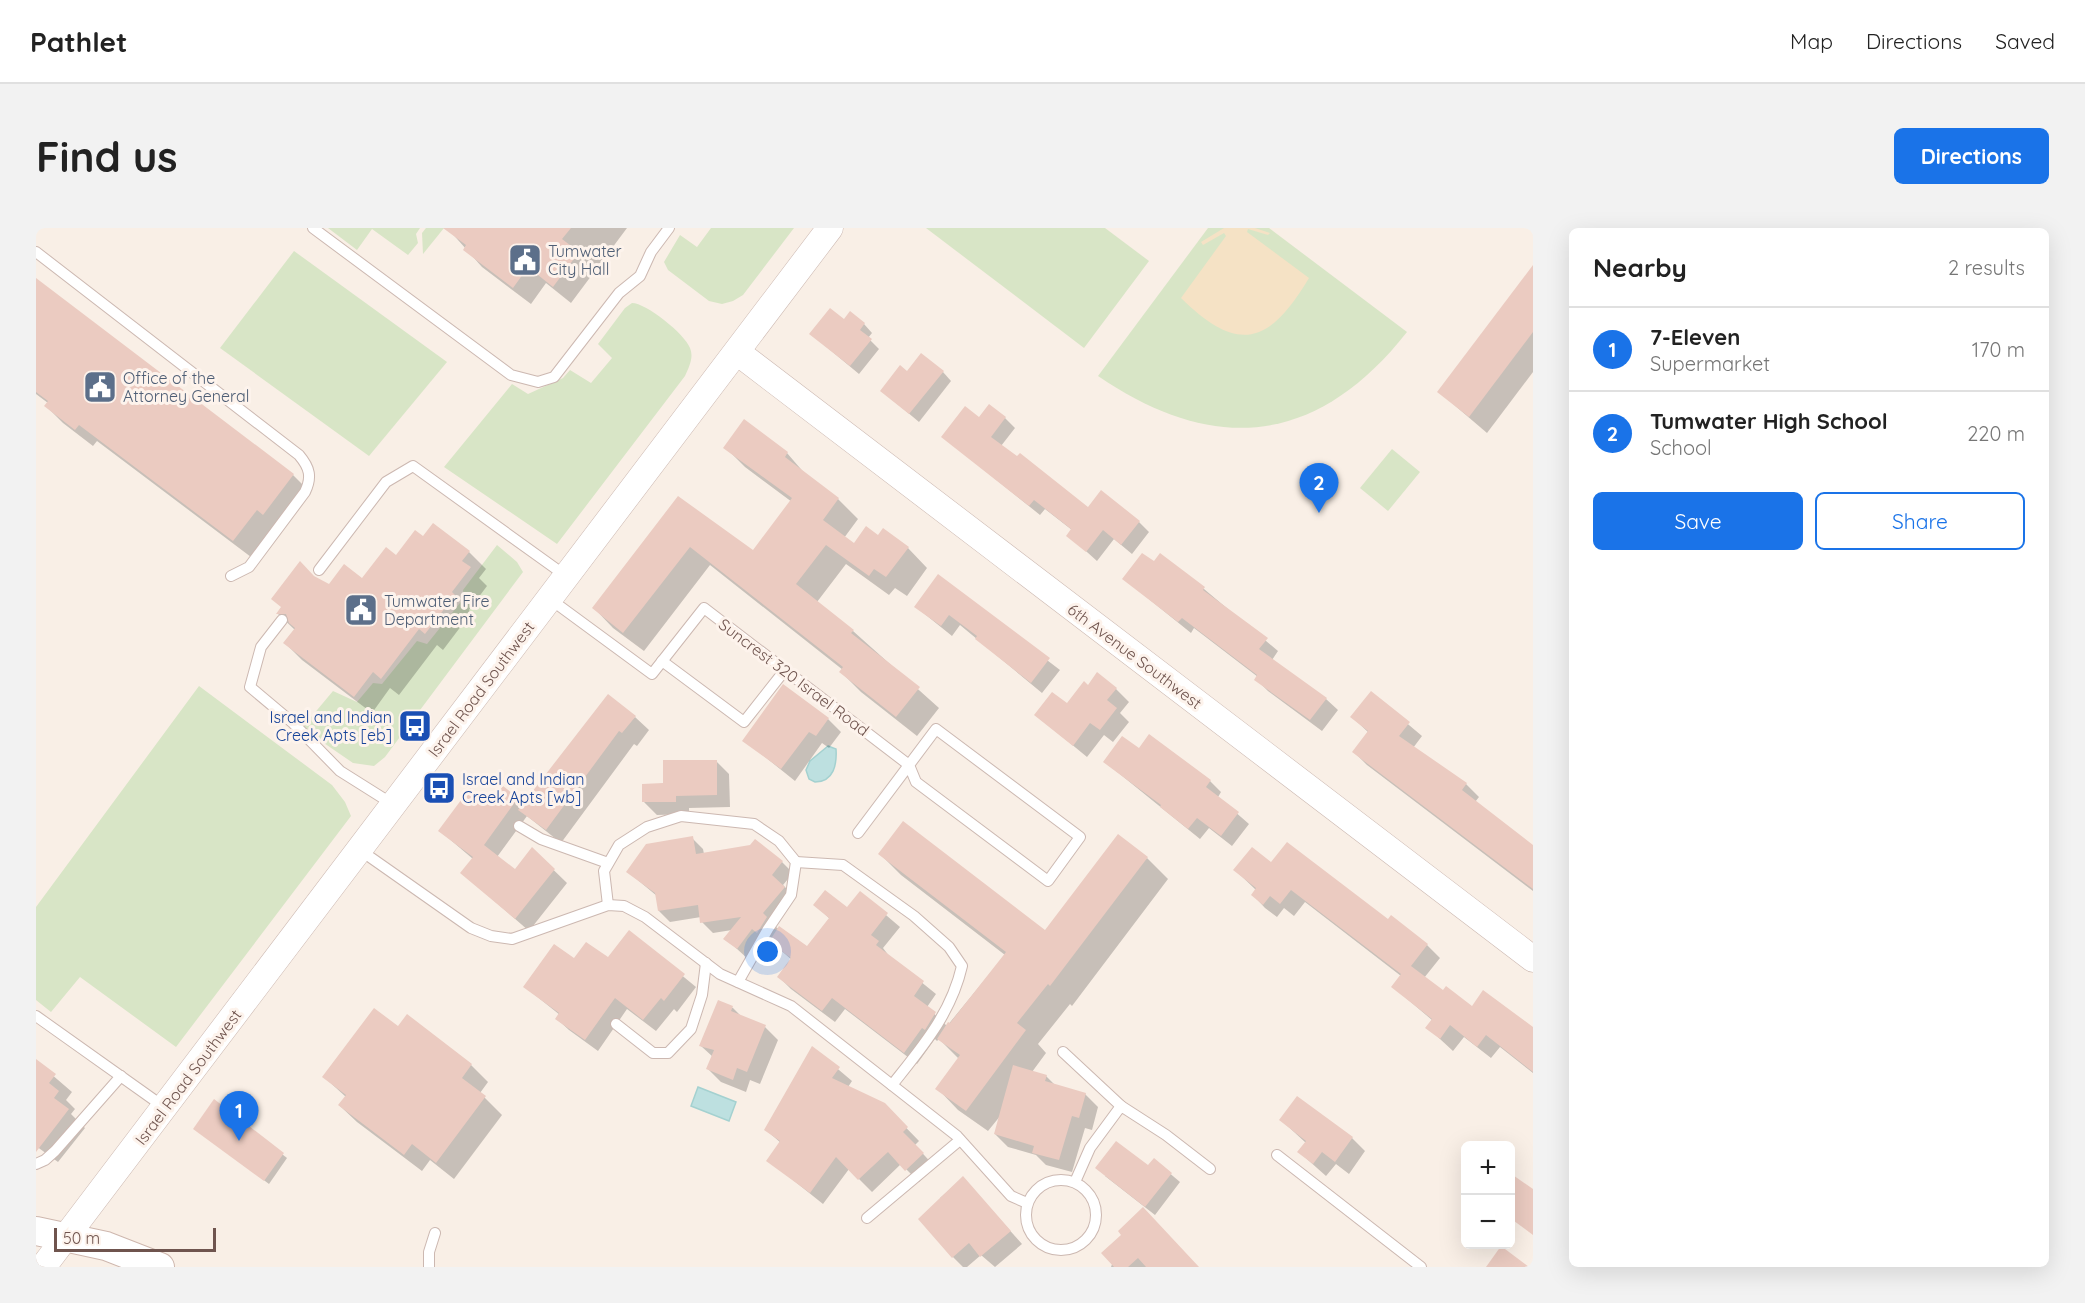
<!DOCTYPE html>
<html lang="en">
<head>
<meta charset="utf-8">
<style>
  :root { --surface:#fff; --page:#f2f2f2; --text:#222; --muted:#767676; --line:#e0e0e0; --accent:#1a73e8 }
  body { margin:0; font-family:Quicksand,sans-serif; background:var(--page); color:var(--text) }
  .controls { position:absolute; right:18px; bottom:18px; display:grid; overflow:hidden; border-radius:9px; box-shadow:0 6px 24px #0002 }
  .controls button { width:54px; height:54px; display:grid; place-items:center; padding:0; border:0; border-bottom:2px solid var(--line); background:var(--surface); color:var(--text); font:30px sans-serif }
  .scale { position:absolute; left:18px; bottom:15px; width:162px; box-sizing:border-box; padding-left:6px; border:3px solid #6f544e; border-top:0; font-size:16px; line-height:21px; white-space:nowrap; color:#6f544e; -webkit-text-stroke:4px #fdf3ec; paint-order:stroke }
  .you { position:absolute; left:732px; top:724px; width:21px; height:21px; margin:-15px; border:4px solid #fff; border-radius:50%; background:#1a73e8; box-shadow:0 0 0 9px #1a73e833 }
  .badge { display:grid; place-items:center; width:39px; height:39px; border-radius:50%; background:var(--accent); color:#fff; font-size:20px; font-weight:700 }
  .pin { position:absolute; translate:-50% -50px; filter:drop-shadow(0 2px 3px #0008) }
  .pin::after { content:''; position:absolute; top:32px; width:21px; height:18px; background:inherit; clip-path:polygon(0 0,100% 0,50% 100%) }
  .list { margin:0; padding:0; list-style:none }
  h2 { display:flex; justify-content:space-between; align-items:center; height:78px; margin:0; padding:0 24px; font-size:26px }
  h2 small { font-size:20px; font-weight:400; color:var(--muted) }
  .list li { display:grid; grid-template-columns:39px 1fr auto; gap:18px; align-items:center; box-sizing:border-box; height:84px; padding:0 24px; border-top:2px solid var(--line) }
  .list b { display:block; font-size:22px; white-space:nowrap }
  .list p { margin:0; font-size:20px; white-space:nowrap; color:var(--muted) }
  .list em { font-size:20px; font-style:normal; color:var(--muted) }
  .actions { display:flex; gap:12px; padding:18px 24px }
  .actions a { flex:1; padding:14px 0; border:2px solid var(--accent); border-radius:9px; text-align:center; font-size:21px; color:var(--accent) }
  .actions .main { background:var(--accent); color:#fff }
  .map { position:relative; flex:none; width:1497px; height:1039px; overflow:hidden; border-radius:9px }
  header { display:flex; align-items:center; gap:36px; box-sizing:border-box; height:84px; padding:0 30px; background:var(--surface); border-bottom:2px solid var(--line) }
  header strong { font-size:28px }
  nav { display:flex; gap:33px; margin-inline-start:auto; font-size:21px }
  .intro { display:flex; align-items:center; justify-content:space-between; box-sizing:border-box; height:144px; padding:0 36px }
  h1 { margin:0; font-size:42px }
  .button { padding:15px 27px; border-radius:9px; background:var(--accent); color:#fff; font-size:21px; font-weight:700 }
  main { display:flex; gap:36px; padding:0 36px }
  aside { flex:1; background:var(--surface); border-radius:9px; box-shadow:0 6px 24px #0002 }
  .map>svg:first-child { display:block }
  .green { fill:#d8e5c6 }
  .sand { fill:#f5e2c5 }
  .water { fill:#bde0e0; stroke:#a4d1d0; stroke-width:1.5 }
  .shadow { fill:#0003 }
  .building { fill:#ebcbc1 }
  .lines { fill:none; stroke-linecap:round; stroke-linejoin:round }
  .service-casing { stroke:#ccb8b1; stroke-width:12 }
  .tertiary-casing { stroke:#ccb8b1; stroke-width:27 }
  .secondary-casing { stroke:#ceb7ae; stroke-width:30 }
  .service { stroke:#fff; stroke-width:10 }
  .tertiary { stroke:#fff; stroke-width:26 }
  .secondary { stroke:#fff; stroke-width:28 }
  .labels { text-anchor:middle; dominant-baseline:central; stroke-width:6; stroke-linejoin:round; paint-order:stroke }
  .service-label { font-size:16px; fill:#4e5e75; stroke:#fdf3ec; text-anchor:start }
  .street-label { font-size:16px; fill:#6f544e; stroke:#fdf3ec }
  .transit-label { font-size:16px; fill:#164399; stroke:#fdf3ec; text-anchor:end }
</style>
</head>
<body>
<header>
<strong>Pathlet</strong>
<nav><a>Map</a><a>Directions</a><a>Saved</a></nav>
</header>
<div class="intro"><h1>Find us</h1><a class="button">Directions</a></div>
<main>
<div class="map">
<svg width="1497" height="1039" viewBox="0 0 1497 1039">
  <rect width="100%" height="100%" fill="#f9efe6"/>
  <g class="green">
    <polygon points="292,0 384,0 380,6 382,15 372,27 336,1 321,22"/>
    <polygon points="390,0 408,0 387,26 386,5"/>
    <polygon points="675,0 758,0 707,67 697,73 686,76 673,73 632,42 628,34 644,7 661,19"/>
    <polygon points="890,0 1069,0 1113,33 1048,120"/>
    <path d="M1172,0H1233L1371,104C1282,217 1179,228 1062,148Z"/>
    <polygon points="258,23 411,134 333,228 184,120"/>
    <path d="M596,75C610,75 649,106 654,120C658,130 653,139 649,148L521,316L408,239L476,156L492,166L527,150L534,142L555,155L576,130L562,116L589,80Z"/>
    <polygon points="1356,221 1384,244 1352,283 1324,260"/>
    <polygon points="461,317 481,334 487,344 349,529 338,538 317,535 266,500 297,463 321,474 337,455 346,456 381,413 391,416 428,370 427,362"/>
    <polygon points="163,458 296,557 309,574 315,588 140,819 44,749 15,784 0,772 0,679"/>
  </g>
  <path class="sand" d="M1188,0H1219L1234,5L1232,7L1212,1L1211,4L1273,50C1233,117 1202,126 1145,70L1190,8L1188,5L1167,17L1165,14Z"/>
  <g class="water">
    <path d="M792,518L800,521C801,536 798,554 779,554L773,551L770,542L774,533Z"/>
    <polygon points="662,859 700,874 693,893 655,878"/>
  </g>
  <g class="shadow">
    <polygon points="416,0 591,0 535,75 510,55 495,76 446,39 414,3"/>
    <polygon points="1497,40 1497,144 1451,205 1403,164"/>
    <polygon points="0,52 257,247 274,264 215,329 61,213 57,218 27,195 10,178 12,175 0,166"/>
    <polygon points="808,93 828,96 836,105 832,110 843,121 823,146 775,106"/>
    <polygon points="907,144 915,153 883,194 846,163 871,145"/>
    <polygon points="969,190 979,200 965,218 1052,281 1103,294 1113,304 1096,326 1078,311 1061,333 1032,307 1036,302 1009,281 1004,287 907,209 944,191"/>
    <polygon points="708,194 751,225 770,247 802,271 822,291 808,310 818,317 843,309 872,320 891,340 871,368 859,360 853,367 810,336 781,374 817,403 903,480 881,508 825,464 805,444 807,442 674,337 608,423 577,400 558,380 642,270 717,324 756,274 709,239 689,219"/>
    <polygon points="387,310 433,324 450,341 443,350 451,358 433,382 435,385 407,422 401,417 363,467 354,460 336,485 266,432 249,415 259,402 242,386 277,349 294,358 327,352"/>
    <polygon points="902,349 1024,442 1006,465 924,397 916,408 880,379"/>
    <polygon points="1088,351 1168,361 1242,423 1236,432 1290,471 1302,482 1286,503 1232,463 1220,451 1222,449 1158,400 1155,405"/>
    <polygon points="1052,459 1080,461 1093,474 1084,485 1093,494 1077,514 1068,507 1051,529 1000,487 1031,477"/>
    <polygon points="1335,465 1386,508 1377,520 1430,556 1443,569 1439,574 1497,619 1497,663 1331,537 1318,524 1333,505 1316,489"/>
    <polygon points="599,489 613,502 601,518 598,516 525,615 491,588 461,629 479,643 496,621 531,655 493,703 426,645 437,631 404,603 455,578 481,571 487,577"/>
    <polygon points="792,491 805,504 793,520 786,515 759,553 708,512"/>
    <polygon points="1114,508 1174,553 1185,564 1182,569 1213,596 1196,618 1173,600 1164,611 1069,534 1103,522"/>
    <polygon points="680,533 693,546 694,579 653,580 653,586 621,587 608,574 629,557"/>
    <polygon points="656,610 667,621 668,626 746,634 757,645 747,657 759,669 737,697 772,721 794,691 779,677 811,681 824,665 864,699 847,720 853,728 900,766 891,779 911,798 969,727 865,647 844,626 1009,704 1111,630 1132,651 1036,778 1034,776 1002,816 1010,825 996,844 1010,848 1020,858 1049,866 1062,879 1056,902 1049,900 1036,944 1010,937 1000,927 972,919 959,906 965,887 952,903 922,882 901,860 923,831 903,811 901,813 899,811 881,836 809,781 799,794 755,761 743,749 756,732 734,713 733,715 728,711 712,731 689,710 696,702 677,705 666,694 665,689 634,694 623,683 621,668 592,644"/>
    <polygon points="1235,636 1352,693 1391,717 1404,730 1388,750 1407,764 1436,780 1497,801 1497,845 1464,819 1455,830 1428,809 1417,823 1391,799 1396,792 1357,759 1365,748 1269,674 1258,688 1248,680 1241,689 1229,680 1217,667 1220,662 1199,642"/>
    <polygon points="593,704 660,759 641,784 638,781 620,803 591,781 562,823 533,802 521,791 524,787 489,759 538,733 572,731"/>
    <polygon points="683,774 697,780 706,789 729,799 742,812 724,856 714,852 710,864 685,854 672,841 677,829 665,818"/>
    <polygon points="362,800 435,837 452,854 444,865 466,887 418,951 394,932 386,943 321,894 303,877 310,869 288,849"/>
    <polygon points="777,820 816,853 812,859 848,877 883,913 879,917 899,939 883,954 865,936 836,964 813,941 787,976 732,932 745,915 730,902"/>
    <polygon points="0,833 36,864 30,872 39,881 35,886 49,900 22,934 0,918"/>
    <polygon points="1262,870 1316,910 1329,923 1313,946 1300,936 1290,948 1263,924 1270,915 1245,892"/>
    <polygon points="179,873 251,930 233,956 163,904"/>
    <polygon points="1118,932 1144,954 1119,987 1069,948 1112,939"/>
    <polygon points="927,950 986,1016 959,1039 945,1027 931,1039 927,1039 917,1029 904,970"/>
    <polygon points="1087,1007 1162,1039 1075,1039"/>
  </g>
  <g class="building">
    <polygon points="407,0 535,0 526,11 543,24 517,59 492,39 477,60 427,22 430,17"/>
    <polygon points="1497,37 1497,104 1433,189 1401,164"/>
    <polygon points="0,50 258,246 227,287 221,282 197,313 43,197 39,202 8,178 12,173 0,164"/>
    <polygon points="794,80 808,91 814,83 829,95 824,102 836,111 814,138 773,106"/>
    <polygon points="885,125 908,143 873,186 844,163 864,137 871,143"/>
    <polygon points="953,176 970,189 955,209 981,228 984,225 1052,279 1065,262 1104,293 1085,317 1067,302 1050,324 1030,308 1035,301 998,272 993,278 905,209 929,178 943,189"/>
    <polygon points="708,191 752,224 749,229 803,270 787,292 818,315 830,298 842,307 847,300 873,319 850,349 838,341 833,348 790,317 760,356 818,402 815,405 884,459 860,489 803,444 807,439 654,319 587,405 556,380 642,268 717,322 756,270 687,220"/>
    <polygon points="397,295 434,323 426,333 435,339 416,364 419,367 389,406 383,401 345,451 337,444 318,469 247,415 259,400 253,395 250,386 240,386 245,379 235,371 264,333 278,348 293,356 308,336 326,350 350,319 360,327 379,302 387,308"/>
    <polygon points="1106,325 1118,333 1124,325 1169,359 1167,362 1232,410 1223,421 1291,470 1274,492 1218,452 1221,447 1146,390 1142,394 1086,351"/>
    <polygon points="902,346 1014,430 995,455 939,411 941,408 913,387 905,398 878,379"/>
    <polygon points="1061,444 1081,460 1071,472 1081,480 1064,502 1054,495 1037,518 998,487 1016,464 1031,475 1048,453 1052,457"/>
    <polygon points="747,456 793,490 780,508 773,504 745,541 706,513"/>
    <polygon points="1335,463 1374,494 1363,508 1431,555 1426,562 1497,617 1497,661 1316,524 1332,503 1314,489"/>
    <polygon points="572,466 600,488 586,505 583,503 510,602 482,582"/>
    <polygon points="1113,506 1175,552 1170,559 1203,584 1185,608 1161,590 1152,601 1124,579 1125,577 1067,534 1086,508 1103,520"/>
    <polygon points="627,532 681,532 681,567 640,568 640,574 606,574 606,556 627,555"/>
    <polygon points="467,558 482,570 448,617 479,641 496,619 519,641 479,691 424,645 437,629 402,603 434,560 454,575"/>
    <polygon points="867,593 1009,702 1082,606 1112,629 1014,758 1012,756 981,795 990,802 930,883 899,861 924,827 901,811 912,794 914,795 970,724 842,626"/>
    <polygon points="657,608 660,626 714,617 719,611 747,633 736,647 749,659 727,685 731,689 721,705 716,701 701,721 687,711 705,689 664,695 662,677 622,683 619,665 590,644 610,616"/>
    <polygon points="1251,614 1352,691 1355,687 1392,716 1375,738 1407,762 1410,758 1436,778 1447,762 1497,799 1497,844 1450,807 1441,819 1414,797 1404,811 1389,800 1396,791 1355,759 1365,746 1255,662 1244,676 1234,668 1227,677 1215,667 1220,660 1197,642 1216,619 1235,634"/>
    <polygon points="789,662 811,679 824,663 852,685 835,707 843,713 840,717 888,753 878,768 900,784 889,802 886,800 868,825 796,770 786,783 741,749 755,730 733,714 743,698 771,718 793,690 777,677"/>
    <polygon points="593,702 649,746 628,773 625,770 607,792 579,770 549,812 519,791 523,785 487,759 518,716 538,730 550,714 572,729"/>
    <polygon points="682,772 697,778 695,783 730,797 711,844 701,840 697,852 670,841 678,822 663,818"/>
    <polygon points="338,780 362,798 371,786 436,836 426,850 450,868 400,935 376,916 368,927 302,877 310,867 286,849"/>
    <polygon points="776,818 804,839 796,850 849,875 872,899 867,904 888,925 869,943 852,924 822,952 800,929 774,965 730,933 744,913 728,902"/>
    <polygon points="0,831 20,846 13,855 23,863 18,870 33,881 0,924"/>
    <polygon points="977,837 1011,847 1009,853 1050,865 1043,890 1036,888 1023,932 996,925 998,918 958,906"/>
    <polygon points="1261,868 1317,909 1299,934 1286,924 1277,936 1261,924 1270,913 1243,892"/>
    <polygon points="178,871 248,925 228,953 157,901"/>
    <polygon points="1080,913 1112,937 1118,930 1136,945 1109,979 1059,940"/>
    <polygon points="1474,945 1497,961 1497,1007 1474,990"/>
    <polygon points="927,948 975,1003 944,1029 933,1015 916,1030 882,991"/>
    <polygon points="1107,979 1163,1039 1110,1039 1102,1030 1092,1039 1078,1039 1065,1025 1085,1007 1082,1003"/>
    <polygon points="1465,1018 1493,1039 1450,1039"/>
  </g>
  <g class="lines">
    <defs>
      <g id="service">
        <polyline points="277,0 475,147 502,154 518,149 583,65 604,48 615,24 633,0"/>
        <path d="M0,24L263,227C274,240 276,249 269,264L213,339L195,348"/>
        <polyline points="283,342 350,254 377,238 530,348"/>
        <polyline points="514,371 616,446 668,380 873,537 880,554 1012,653 1044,609 900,501 822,605"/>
        <polyline points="246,392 225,419 214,459 257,495 304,543 358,577"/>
        <polyline points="626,433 708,494 749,442"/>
        <polyline points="483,598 505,611 572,635"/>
        <polyline points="324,622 435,700 455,708 476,711 572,677 588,678 609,689 684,746 755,778 921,908 975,968 991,975"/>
        <path d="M760,634L807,637L878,688L913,719L926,738C915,786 886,819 856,857"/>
        <polyline points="572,677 568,643 583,617 611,599 645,588 718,596 743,613 760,634 755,667 732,701 702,754"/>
        <polyline points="0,788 128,879"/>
        <polyline points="580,796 617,825 632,825 655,801 666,767 670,735"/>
        <polyline points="1027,824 1085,878"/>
        <polyline points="1241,927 1385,1039"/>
        <polyline points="0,936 9,932 19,923 85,848"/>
        <circle cx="1025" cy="987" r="35"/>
        <polyline points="1039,954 1054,920 1085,878 1130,907 1174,941"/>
        <polyline points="831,990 924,912"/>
        <polyline points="393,1039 393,1024 399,1005"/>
      </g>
      <g id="tertiary">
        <polyline points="701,124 1497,731"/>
        <polyline points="7,1039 794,0"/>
      </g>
      <polyline id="secondary" points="0,1003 70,1018 124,1039"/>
    </defs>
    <use href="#service" class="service-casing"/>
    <use href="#tertiary" class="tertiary-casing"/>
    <use href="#secondary" class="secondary-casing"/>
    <use href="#service" class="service"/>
    <use href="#tertiary" class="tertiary"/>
    <use href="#secondary" class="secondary"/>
  </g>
  <defs>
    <symbol id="civic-square" viewBox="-11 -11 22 22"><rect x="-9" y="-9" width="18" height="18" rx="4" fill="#5c6f8a" stroke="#fdf3ec"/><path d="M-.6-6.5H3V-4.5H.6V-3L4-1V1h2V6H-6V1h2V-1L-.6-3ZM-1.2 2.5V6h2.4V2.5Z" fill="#fff"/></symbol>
    <symbol id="bus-square" viewBox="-11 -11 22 22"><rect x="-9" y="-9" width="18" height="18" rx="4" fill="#1a4fb4" stroke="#fdf3ec"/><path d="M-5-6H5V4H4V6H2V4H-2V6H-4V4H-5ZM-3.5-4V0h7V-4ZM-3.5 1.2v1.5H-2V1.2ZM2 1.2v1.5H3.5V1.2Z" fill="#fff"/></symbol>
  </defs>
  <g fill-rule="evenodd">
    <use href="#civic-square" x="470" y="13" width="38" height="38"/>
    <use href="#civic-square" x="45" y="140" width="38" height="38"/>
    <use href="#civic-square" x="306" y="363" width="38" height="38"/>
    <use href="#bus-square" x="360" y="479" width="38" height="38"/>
    <use href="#bus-square" x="384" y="541" width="38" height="38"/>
  </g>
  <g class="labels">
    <g class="service-label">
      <text x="512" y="23">Tumwater<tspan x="512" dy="18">City Hall</tspan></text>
      <text x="87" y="150">Office of the<tspan x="87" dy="18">Attorney General</tspan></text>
      <text x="348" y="373">Tumwater Fire<tspan x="348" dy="18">Department</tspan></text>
    </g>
    <g class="street-label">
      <text transform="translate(1099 428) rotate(37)">6th Avenue Southwest</text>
      <text transform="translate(758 449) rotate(37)">Suncrest 320 Israel Road</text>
      <text transform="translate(445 461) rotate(-53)">Israel Road Southwest</text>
      <text transform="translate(152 849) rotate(-53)">Israel Road Southwest</text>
    </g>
    <g class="transit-label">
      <text x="356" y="489">Israel and Indian<tspan x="356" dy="18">Creek Apts [eb]</tspan></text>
      <text x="426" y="551" text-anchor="start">Israel and Indian<tspan x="426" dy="18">Creek Apts [wb]</tspan></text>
    </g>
  </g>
</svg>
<div class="controls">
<button>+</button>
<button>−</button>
</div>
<div class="scale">50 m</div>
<div class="you"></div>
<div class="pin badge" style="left:203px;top:913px">1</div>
<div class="pin badge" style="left:1283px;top:285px">2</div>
</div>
<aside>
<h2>Nearby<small>2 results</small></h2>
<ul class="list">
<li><span class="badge">1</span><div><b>7-Eleven</b><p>Supermarket</p></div><em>170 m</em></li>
<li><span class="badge">2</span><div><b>Tumwater High School</b><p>School</p></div><em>220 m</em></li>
</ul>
<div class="actions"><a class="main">Save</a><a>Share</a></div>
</aside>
</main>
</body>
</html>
